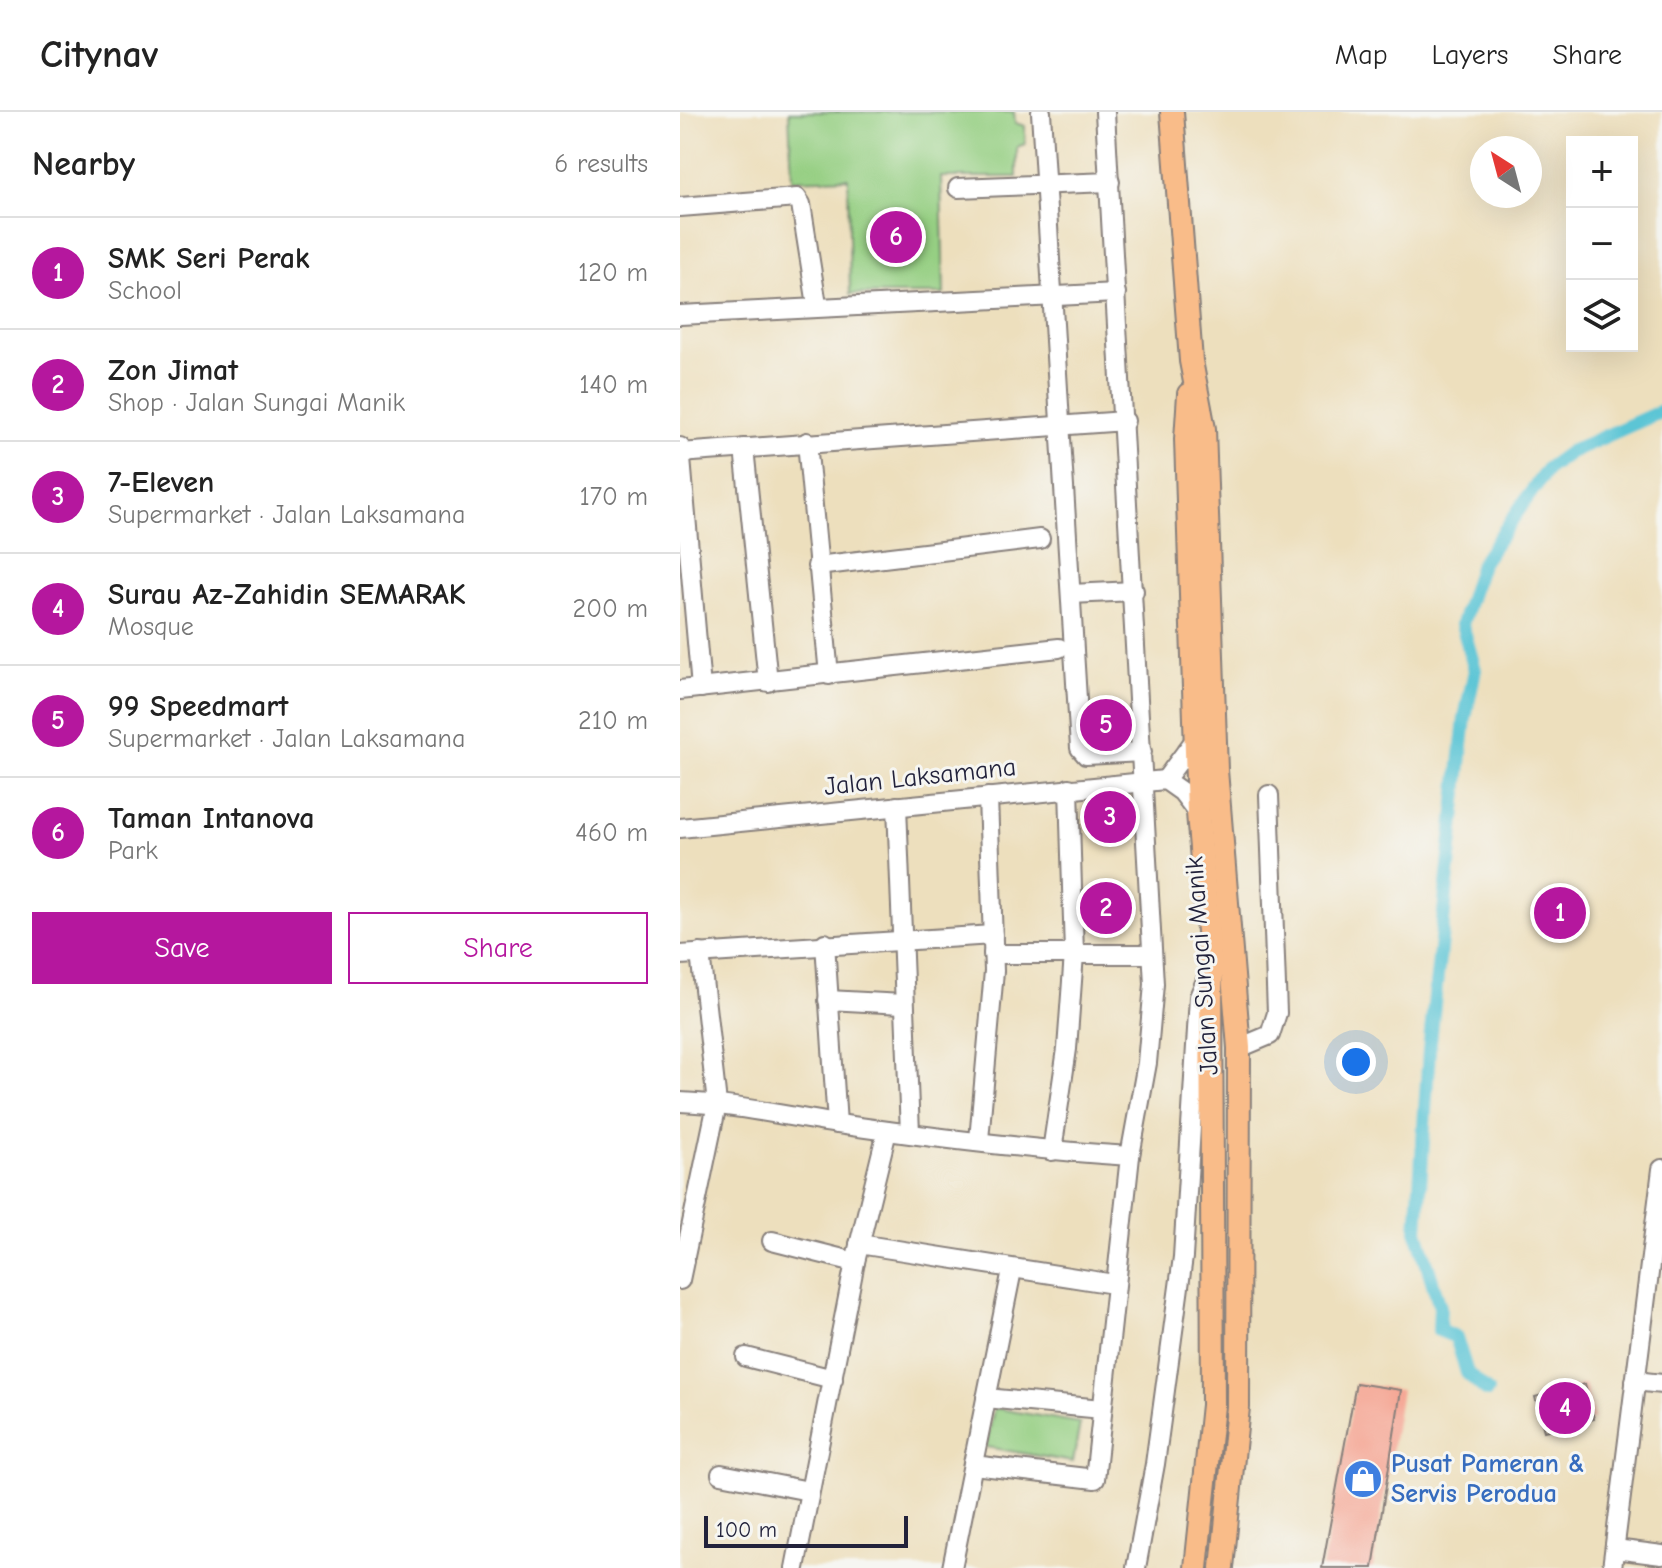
<!DOCTYPE html>
<html lang="en">
<head>
<meta charset="utf-8">
<style>
  :root { --surface:#fff; --page:#f6f6f6; --text:#222; --muted:#767676; --line:#e0e0e0; --accent:#b5179e }
  body { margin:0; font-family:"Comic Neue",sans-serif; background:var(--page); color:var(--text) }
  .controls { position:absolute; right:24px; top:24px; display:grid; overflow:hidden; border-radius:0px; box-shadow:0 8px 32px #0002 }
  .controls button { width:72px; height:72px; display:grid; place-items:center; padding:0; border:0; border-bottom:2px solid var(--line); background:var(--surface); color:var(--text); font:40px sans-serif }
  .compass { position:absolute; left:790px; top:24px; width:72px; height:72px; border-radius:50%; background:var(--surface); box-shadow:0 8px 32px #0002; rotate:324deg }
  .scale { position:absolute; left:24px; bottom:20px; width:204px; box-sizing:border-box; padding-left:8px; border:4px solid #22223b; border-top:0; font-size:22px; line-height:28px; white-space:nowrap; color:#22223b; -webkit-text-stroke:6px #f6f6f2; paint-order:stroke }
  .you { position:absolute; left:676px; top:950px; width:28px; height:28px; margin:-20px; border:6px solid #fff; border-radius:50%; background:#1a73e8; box-shadow:0 0 0 12px #1a73e833 }
  .badge { display:grid; place-items:center; width:52px; height:52px; border-radius:50%; background:var(--accent); color:#fff; font-size:26px; font-weight:700 }
  .pin { position:absolute; translate:-50% -50%; border:4px solid #fff; box-shadow:0 2px 8px #0006 }
  .list { margin:0; padding:0; list-style:none }
  h2 { display:flex; justify-content:space-between; align-items:center; height:104px; margin:0; padding:0 32px; font-size:34px }
  h2 small { font-size:26px; font-weight:400; color:var(--muted) }
  .list li { display:grid; grid-template-columns:52px 1fr auto; gap:24px; align-items:center; box-sizing:border-box; height:112px; padding:0 32px; border-top:2px solid var(--line) }
  .list b { display:block; font-size:30px; white-space:nowrap }
  .list p { margin:0; font-size:26px; white-space:nowrap; color:var(--muted) }
  .list em { font-size:26px; font-style:normal; color:var(--muted) }
  .actions { display:flex; gap:16px; padding:24px 32px }
  .actions a { flex:1; padding:18px 0; border:2px solid var(--accent); border-radius:0px; text-align:center; font-size:28px; color:var(--accent) }
  .actions .main { background:var(--accent); color:#fff }
  .icon { flex:none; width:44px; height:44px; fill:none; stroke:currentColor; stroke-width:2; stroke-linecap:round; stroke-linejoin:round }
  .map { position:relative; flex:none; width:982px; height:1456px; overflow:hidden }
  header { display:flex; align-items:center; gap:48px; box-sizing:border-box; height:112px; padding:0 40px; background:var(--surface); border-bottom:2px solid var(--line) }
  header strong { font-size:38px }
  nav { display:flex; gap:44px; margin-inline-start:auto; font-size:28px }
  main { display:flex }
  aside { flex:1; background:var(--surface) }
  .map>svg:first-child { display:block }
  .green { fill:#96cf83; stroke:#5c785f; stroke-width:2 }
  .lines { fill:none; stroke-linecap:round; stroke-linejoin:round }
  .canal { stroke:#5bc5d5; stroke-width:14 }
  .building { fill:#f5a593 }
  .minor-casing { stroke:#88807c; stroke-width:22 }
  .major-casing { stroke:#88807c; stroke-width:26 }
  .minor { stroke:#fff; stroke-width:18 }
  .major { stroke:#f9bc89; stroke-width:22 }
  .labels { text-anchor:middle; dominant-baseline:central; stroke-width:6; stroke-linejoin:round; paint-order:stroke }
  .street-label { font-size:26px; fill:#22223b; stroke:#f6f6f2 }
  .shop-label { font-size:26px; font-weight:bold; fill:#366cbe; stroke:#f6f6f2; text-anchor:start }
</style>
</head>
<body>
<header>
<strong>Citynav</strong>
<nav><a>Map</a><a>Layers</a><a>Share</a></nav>
</header>
<main>
<aside>
<h2>Nearby<small>6 results</small></h2>
<ul class="list">
<li><span class="badge">1</span><div><b>SMK Seri Perak</b><p>School</p></div><em>120 m</em></li>
<li><span class="badge">2</span><div><b>Zon Jimat</b><p>Shop · Jalan Sungai Manik</p></div><em>140 m</em></li>
<li><span class="badge">3</span><div><b>7-Eleven</b><p>Supermarket · Jalan Laksamana</p></div><em>170 m</em></li>
<li><span class="badge">4</span><div><b>Surau Az-Zahidin SEMARAK</b><p>Mosque</p></div><em>200 m</em></li>
<li><span class="badge">5</span><div><b>99 Speedmart</b><p>Supermarket · Jalan Laksamana</p></div><em>210 m</em></li>
<li><span class="badge">6</span><div><b>Taman Intanova</b><p>Park</p></div><em>460 m</em></li>
</ul>
<div class="actions"><a class="main">Save</a><a>Share</a></div>
</aside>
<div class="map">
<svg width="982" height="1456" viewBox="0 0 982 1456">
  <rect width="100%" height="100%" fill="#f6f6f2"/>
  <filter id="ink" filterUnits="userSpaceOnUse"><feTurbulence type="fractalNoise" baseFrequency=".0125" numOctaves="2"/><feDisplacementMap in="SourceGraphic" scale="16" xChannelSelector="R" yChannelSelector="G"/><feConvolveMatrix kernelMatrix="1 2 1 2 8 2 1 2 1" color-interpolation-filters="sRGB"/></filter>
  <filter id="wash" filterUnits="userSpaceOnUse"><feTurbulence type="fractalNoise" baseFrequency=".006" numOctaves="4" result="noise"/><feDisplacementMap in="SourceGraphic" scale="32" xChannelSelector="R" yChannelSelector="G"/><feGaussianBlur stdDeviation="1.8" result="paint"/><feColorMatrix in="noise" values="0 0 0 0 0 0 0 0 0 0 0 0 0 0 0 0 0 1.4 0 .05"/><feComposite in="paint" operator="in"/></filter>
  <g filter="url(#wash)">
    <rect width="100%" height="100%" fill="#eddfbd"/>
    <g class="green">
      <polygon points="109,0 334,0 335,11 345,14 345,32 337,35 337,65 261,65 264,182 170,182 168,66 112,68"/>
      <polygon points="314,1296 400,1311 393,1350 306,1335"/>
    </g>
    <g class="lines">
      <polyline class="canal" points="807,1279 787,1261 776,1225 759,1218 760,1195 737,1119 749,939 785,606 795,558 782,512 801,452 868,356 890,340 982,299"/>
    </g>
    <g id="blocks">
      <g class="building">
        <polygon points="676,1271 721,1278 693,1456 642,1456"/>
        <polygon points="905,1272 914,1307 864,1319 855,1285"/>
      </g>
    </g>
  </g>
  <g filter="url(#ink)">
    <use href="#blocks" fill-opacity="0" stroke="#88807c" stroke-width="2"/>
    <g class="lines">
      <defs>
        <g id="minor">
          <polyline points="361,0 400,636 406,643 462,640"/>
          <polyline points="425,0 474,872 467,951 450,1044"/>
          <polyline points="278,76 430,70"/>
          <polyline points="0,95 117,86 121,92 137,193"/>
          <polyline points="0,203 436,181"/>
          <polyline points="127,330 149,563"/>
          <polyline points="0,335 21,576"/>
          <polyline points="64,336 88,570"/>
          <polyline points="0,341 445,309"/>
          <polyline points="137,454 360,427"/>
          <polyline points="391,482 454,479"/>
          <polyline points="0,578 379,536"/>
          <polyline points="485,668 517,625"/>
          <polyline points="217,694 230,1021"/>
          <polyline points="0,716 485,668 502,680 518,701"/>
          <polyline points="145,831 157,1012"/>
          <polyline points="313,842 472,842"/>
          <polyline points="0,843 313,823"/>
          <polyline points="148,888 223,892"/>
          <polyline points="559,936 590,923 597,901 589,683"/>
          <path d="M0,990C53,992 105,1004 158,1012C254,1026 353,1038 450,1044L415,1367L293,1353"/>
          <polyline points="299,1028 314,859 308,685"/>
          <polyline points="372,1039 387,937 394,842 389,676"/>
          <polyline points="92,1129 175,1150"/>
          <polyline points="179,1132 434,1172"/>
          <polyline points="0,1168 37,992 20,841"/>
          <polyline points="66,1245 153,1267"/>
          <polyline points="955,1269 982,1272"/>
          <polyline points="306,1286 422,1297"/>
          <polyline points="41,1362 129,1379"/>
          <polyline points="935,1437 982,1443"/>
          <polyline points="115,1456 175,1150 207,1019"/>
          <polyline points="272,1456 332,1158"/>
          <polyline points="456,1456 475,1352 503,1145 519,885 529,861"/>
          <polyline points="932,1456 982,1057"/>
        </g>
        <g id="major">
          <polyline points="492,0 511,249 524,317 536,658 559,936 558,1295 542,1456"/>
          <polyline points="509,282 506,327 518,701 531,855 533,1293 516,1456"/>
        </g>
      </defs>
      <use href="#minor" class="minor-casing"/>
      <use href="#major" class="major-casing"/>
      <use href="#minor" class="minor"/>
      <use href="#major" class="major"/>
    </g>
  </g>
  <defs>
    <symbol id="shop-disc" viewBox="-11 -11 22 22"><circle r="9.5" fill="#3f7fe0" stroke="#f6f6f2"/><path d="M-5-2.5h2.3a2.7 3.5 0 0 1 5.4 0H5L5.5 6h-11ZM-1.5-2.5h3a1.5 2.3 0 0 0-3 0Z" fill="#fff"/></symbol>
  </defs>
  <g fill-rule="evenodd">
    <use href="#shop-disc" x="661" y="1345" width="44" height="44"/>
  </g>
  <g class="labels">
    <g class="street-label">
      <text transform="translate(240 665) rotate(-6)">Jalan Laksamana</text>
      <text transform="translate(522 854) rotate(-94)">Jalan Sungai Manik</text>
    </g>
    <g class="shop-label">
      <text x="711" y="1352">Pusat Pameran &amp;<tspan x="711" dy="30">Servis Perodua</tspan></text>
    </g>
  </g>
</svg>
<div class="controls">
<button>+</button>
<button>−</button>
<button><svg class="icon" aria-label="layers" viewBox="0 0 24 24"><path d="M12 4l9 5-9 5-9-5zM3 14l9 5 9-5"/></svg></button>
</div>
<svg class="compass" viewBox="-18 -18 36 36"><path d="M0-13l5 13h-10z" fill="#e53935"/><path d="M0 13l5-13h-10z" fill="#767676"/></svg>
<div class="scale">100 m</div>
<div class="you"></div>
<div class="pin badge" style="left:880px;top:801px">1</div>
<div class="pin badge" style="left:426px;top:796px">2</div>
<div class="pin badge" style="left:430px;top:705px">3</div>
<div class="pin badge" style="left:885px;top:1296px">4</div>
<div class="pin badge" style="left:426px;top:613px">5</div>
<div class="pin badge" style="left:216px;top:125px">6</div>
</div>
</main>
</body>
</html>
